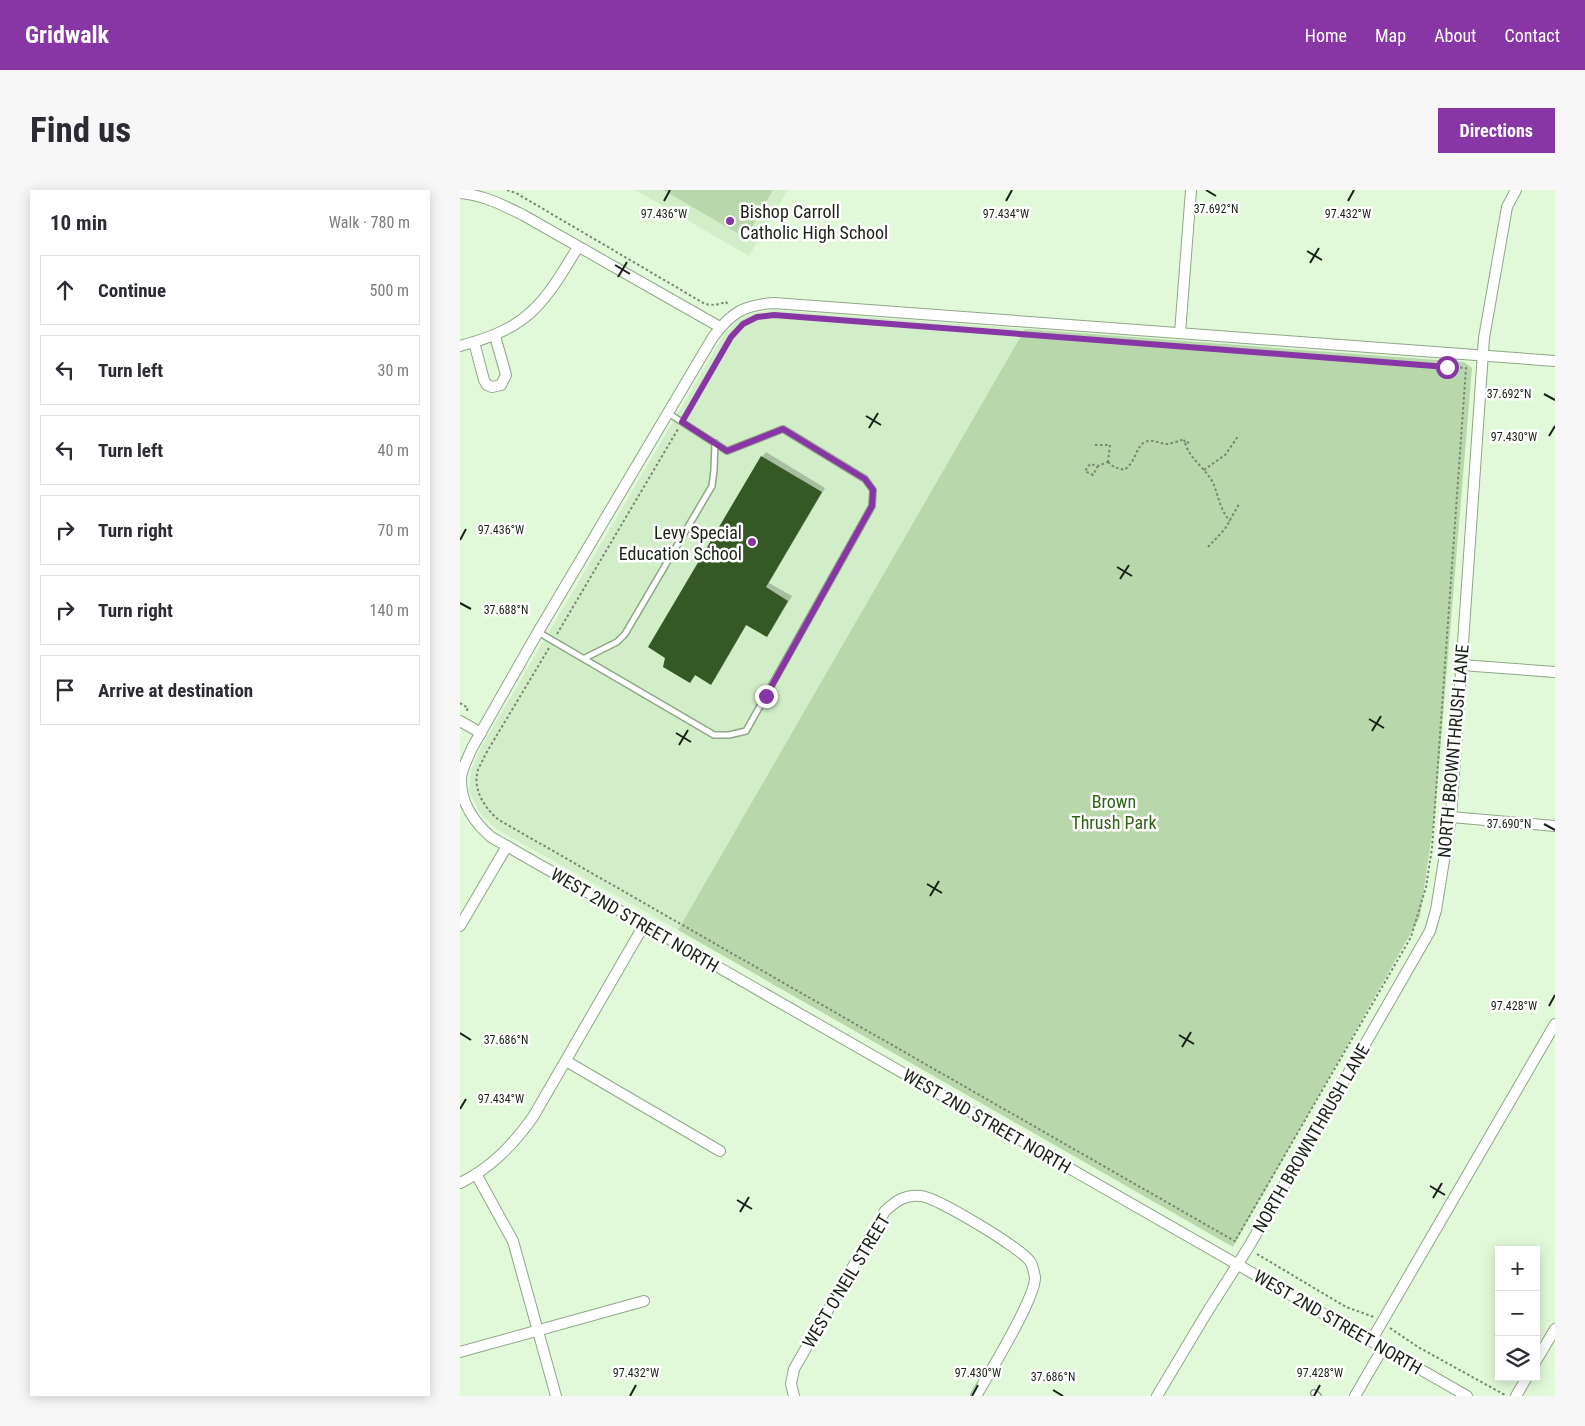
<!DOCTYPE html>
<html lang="en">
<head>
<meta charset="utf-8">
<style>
  :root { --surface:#fff; --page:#f7f7f7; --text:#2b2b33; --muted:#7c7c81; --line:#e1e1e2; --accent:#8836a5 }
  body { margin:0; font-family:"Roboto Condensed",sans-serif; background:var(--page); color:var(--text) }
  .controls { position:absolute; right:15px; bottom:15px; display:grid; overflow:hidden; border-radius:0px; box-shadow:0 2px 12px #0003 }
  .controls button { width:45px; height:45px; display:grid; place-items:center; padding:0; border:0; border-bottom:1px solid var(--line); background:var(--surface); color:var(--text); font:25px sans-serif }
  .stop { position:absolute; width:15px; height:15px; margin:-11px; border:4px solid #8836a5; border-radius:50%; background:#fff }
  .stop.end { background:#8836a5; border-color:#fff; box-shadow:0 1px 5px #0008 }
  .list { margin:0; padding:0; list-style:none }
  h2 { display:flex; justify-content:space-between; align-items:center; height:65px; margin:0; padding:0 20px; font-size:21px }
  h2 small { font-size:16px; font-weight:400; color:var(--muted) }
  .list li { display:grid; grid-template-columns:32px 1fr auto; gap:15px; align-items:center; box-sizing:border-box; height:70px; margin:0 10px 10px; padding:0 10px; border:1px solid var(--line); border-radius:0px }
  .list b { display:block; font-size:19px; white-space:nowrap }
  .list em { font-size:16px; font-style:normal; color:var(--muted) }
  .icon { flex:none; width:28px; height:28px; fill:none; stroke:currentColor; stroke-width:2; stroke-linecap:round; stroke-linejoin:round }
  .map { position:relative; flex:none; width:1095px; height:1206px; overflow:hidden; border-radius:0px }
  header { display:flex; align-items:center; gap:30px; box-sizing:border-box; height:70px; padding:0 25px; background:var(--accent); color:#fff }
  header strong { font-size:24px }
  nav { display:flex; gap:28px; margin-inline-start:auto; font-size:18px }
  .intro { display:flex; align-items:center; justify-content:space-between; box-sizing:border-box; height:120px; padding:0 30px }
  h1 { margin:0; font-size:35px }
  .button { padding:12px 22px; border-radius:0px; background:var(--accent); color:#fff; font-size:18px; font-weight:700 }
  main { display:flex; gap:30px; padding:0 30px }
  aside { flex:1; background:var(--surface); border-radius:0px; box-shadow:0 2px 12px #0003 }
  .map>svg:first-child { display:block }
  .built { fill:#d2eec8 }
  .green { fill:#b8d8ab }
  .shadow { fill:#0003 }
  .building { fill:#355925 }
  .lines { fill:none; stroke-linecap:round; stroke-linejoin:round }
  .lane-casing { stroke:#90a688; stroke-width:8 }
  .street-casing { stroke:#90a688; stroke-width:12 }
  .path { stroke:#778671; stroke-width:2; stroke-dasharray:2.5 2.5; stroke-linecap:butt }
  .lane { stroke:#fff; stroke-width:5 }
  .street { stroke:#fff; stroke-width:10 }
  .route { stroke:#8836a5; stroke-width:6 }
  .ticks { fill:none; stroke:#192216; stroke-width:2 }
  .poi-dot { fill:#8836a5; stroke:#fff; stroke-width:2 }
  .labels { text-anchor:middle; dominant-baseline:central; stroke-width:5; stroke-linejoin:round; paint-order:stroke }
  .poi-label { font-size:18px; fill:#192216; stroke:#fff; text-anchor:start }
  .street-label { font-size:18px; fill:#192216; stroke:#fff }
  .park-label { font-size:18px; fill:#316316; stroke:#fff }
  .ticks-label { font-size:12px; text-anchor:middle; fill:#192216; stroke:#fff; stroke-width:5; stroke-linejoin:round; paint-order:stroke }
</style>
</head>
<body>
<header>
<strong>Gridwalk</strong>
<nav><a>Home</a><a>Map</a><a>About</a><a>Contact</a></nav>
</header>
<div class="intro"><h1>Find us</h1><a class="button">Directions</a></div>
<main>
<aside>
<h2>10 min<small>Walk · 780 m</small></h2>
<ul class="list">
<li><svg class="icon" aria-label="ahead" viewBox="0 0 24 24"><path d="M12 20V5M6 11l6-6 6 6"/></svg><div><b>Continue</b></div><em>500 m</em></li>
<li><svg class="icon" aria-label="left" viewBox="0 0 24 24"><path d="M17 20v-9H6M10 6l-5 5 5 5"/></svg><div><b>Turn left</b></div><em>30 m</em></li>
<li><svg class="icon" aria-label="left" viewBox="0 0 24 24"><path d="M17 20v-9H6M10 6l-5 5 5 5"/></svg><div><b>Turn left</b></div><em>40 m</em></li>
<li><svg class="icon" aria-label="right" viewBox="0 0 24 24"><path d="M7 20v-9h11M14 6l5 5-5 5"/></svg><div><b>Turn right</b></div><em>70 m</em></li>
<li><svg class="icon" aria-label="right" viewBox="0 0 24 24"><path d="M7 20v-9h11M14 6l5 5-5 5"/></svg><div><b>Turn right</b></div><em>140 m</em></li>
<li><svg class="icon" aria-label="arrive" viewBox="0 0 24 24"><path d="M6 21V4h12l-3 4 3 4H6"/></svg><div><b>Arrive at destination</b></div></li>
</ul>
</aside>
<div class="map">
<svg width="1095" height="1206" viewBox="0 0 1095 1206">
  <rect width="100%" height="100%" fill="#e2f9d9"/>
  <g class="built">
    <polygon points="175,0 328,0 289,66"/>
    <polygon points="314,120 565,139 218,740 36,639 20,623 9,602 11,581 20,559 264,145 278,130 293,123"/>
  </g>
  <g class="green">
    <polygon points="203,0 313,0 286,48"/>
    <polygon points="565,139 1004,172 1012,178 975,623 960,727 773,1057 218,740"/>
  </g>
  <polygon class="shadow" points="306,262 365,298 309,393 332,406 311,441 307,446 287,434 255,489 251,493 236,485 230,492 207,467 302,267"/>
  <polygon class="building" points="301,266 362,302 306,397 328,411 307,447 286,435 251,495 235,485 230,493 203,477 205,468 188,457"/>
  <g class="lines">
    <defs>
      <g id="lane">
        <polyline points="78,442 254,545 269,545 286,541 412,316 413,300 405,289 323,239 267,261 208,223"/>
        <polyline points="125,468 157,452 165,444 252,296 254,280 255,253"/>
        <polyline points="854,1203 858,1206"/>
      </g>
      <g id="street">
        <path d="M0,3C23,5 43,15 63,25L260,137"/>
        <polyline points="720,143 731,0"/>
        <polyline points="14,152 24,190 27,195 32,197 41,195 46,185 35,146"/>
        <path d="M0,156C69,138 83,115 118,57"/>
        <polyline points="1001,475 1095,482"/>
        <polyline points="0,531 21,543"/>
        <polyline points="991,627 1095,636"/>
        <polyline points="0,736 47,656"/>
        <polyline points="106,871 260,961"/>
        <polyline points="16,984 53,1051 96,1206"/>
        <path d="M0,993C31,978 53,955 73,927L184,735"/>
        <polyline points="911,1151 1095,834"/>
        <polyline points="0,1162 184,1111"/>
        <polyline points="1076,1171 1095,1139"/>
        <path d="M334,1206L331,1194L334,1179L425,1021C436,1011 445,1004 461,1006C476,1007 565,1060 571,1073C573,1076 574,1083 575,1087C576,1108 528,1185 516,1206"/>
        <polyline points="697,1206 746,1124 788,1058 970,741 976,720 991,627 1024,148 1047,17 1056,0"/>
        <polyline points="895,1206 923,1158"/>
        <path d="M1007,1206L31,647C14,632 0,613 1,588C2,578 8,568 12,558L78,442L253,147C271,123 283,115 314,113L1095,171"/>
        <polyline points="1056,1206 1067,1187"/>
      </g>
    </defs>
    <use href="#lane" class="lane-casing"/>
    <use href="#street" class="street-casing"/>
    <g class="path">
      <polyline points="47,0 56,3 245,114 255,115 266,112 269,116"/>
      <polyline points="225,226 271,147 283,134 297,127 314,125 1006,178 972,658 966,697 951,747 775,1051"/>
      <path d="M725,253C730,269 744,277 752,291C759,305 759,319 770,331"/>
      <polyline points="635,255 650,255 648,272"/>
      <path d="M648,272L654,277L664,280C677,271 675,257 685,252C693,248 701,255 708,254C713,253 719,251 724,249L725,253L730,252"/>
      <polyline points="638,276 633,285 625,281 630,274 638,276 648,272"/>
      <polyline points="744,280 765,265 779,245"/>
      <polyline points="748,357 765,339 779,314"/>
      <polyline points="97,444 218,239"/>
      <path d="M89,458L25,565C23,570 20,575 18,580C12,599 25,619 39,630L778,1053"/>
      <polyline points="0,513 8,518 6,522"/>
      <polyline points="797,1064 886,1117 914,1127"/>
      <polyline points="930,1138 958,1157 1045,1205"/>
    </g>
    <use href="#lane" class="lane"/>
    <use href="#street" class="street"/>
  </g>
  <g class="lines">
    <polyline class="route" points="306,506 412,316 413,300 405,289 323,239 267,261 222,232 271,147 283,134 297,127 314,125 987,177"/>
  </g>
  <path class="ticks" d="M746,0L756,6M204,11L210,0M546,11L552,0M888,11L894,0M847,61L862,70M850,73L859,58M155,75L170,84M158,87L167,72M1084,204L1095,210M406,226L421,235M409,238L418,223M1089,246L1095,236M0,350L6,339M657,377L672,386M660,389L669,375M0,413L11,419M909,529L924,538M912,541L921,526M216,543L231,552M219,555L228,540M1084,634L1095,640M467,694L482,703M470,706L479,691M1089,816L1095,805M0,843L11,850M719,845L734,854M722,857L731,842M0,919L6,909M970,996L985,1005M973,1008L982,993M277,1010L292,1019M280,1022L289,1007M593,1200L603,1206M170,1206L176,1195M512,1206L518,1195M854,1206L860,1195"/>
  <g class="poi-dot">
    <circle cx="270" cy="31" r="5"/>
    <circle cx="292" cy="352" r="5"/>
  </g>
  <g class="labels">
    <g class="poi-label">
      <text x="280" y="21">Bishop Carroll<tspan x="280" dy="21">Catholic High School</tspan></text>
      <text x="282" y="342" text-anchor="end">Levy Special<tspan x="282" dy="21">Education School</tspan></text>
    </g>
    <g class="street-label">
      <text transform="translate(993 561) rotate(-85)">NORTH BROWNTHRUSH LANE</text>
      <text transform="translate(175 730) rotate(30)">WEST 2ND STREET NORTH</text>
      <text transform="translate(527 931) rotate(30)">WEST 2ND STREET NORTH</text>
      <text transform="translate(851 948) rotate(-60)">NORTH BROWNTHRUSH LANE</text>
      <text transform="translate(386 1091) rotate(-59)">WEST O'NEIL STREET</text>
      <text transform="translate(878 1132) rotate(30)">WEST 2ND STREET NORTH</text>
    </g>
    <g class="park-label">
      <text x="654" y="611">Brown<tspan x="654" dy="21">Thrush Park</tspan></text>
    </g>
  </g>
  <g class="ticks-label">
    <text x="756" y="23">37.692°N</text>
    <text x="888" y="28">97.432°W</text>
    <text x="204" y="28">97.436°W</text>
    <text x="546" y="28">97.434°W</text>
    <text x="1049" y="208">37.692°N</text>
    <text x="1054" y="251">97.430°W</text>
    <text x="41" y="344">97.436°W</text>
    <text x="46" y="424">37.688°N</text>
    <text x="1049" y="638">37.690°N</text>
    <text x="1054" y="820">97.428°W</text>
    <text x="46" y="854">37.686°N</text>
    <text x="41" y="913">97.434°W</text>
    <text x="176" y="1187">97.432°W</text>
    <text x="518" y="1187">97.430°W</text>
    <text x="860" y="1187">97.428°W</text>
    <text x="593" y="1191">37.686°N</text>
  </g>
</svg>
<div class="controls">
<button>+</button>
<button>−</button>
<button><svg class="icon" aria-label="layers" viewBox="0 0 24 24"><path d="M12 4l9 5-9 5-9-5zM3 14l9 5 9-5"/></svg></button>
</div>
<div class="stop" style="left:987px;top:177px"></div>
<div class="stop end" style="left:306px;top:506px"></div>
</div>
</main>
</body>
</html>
